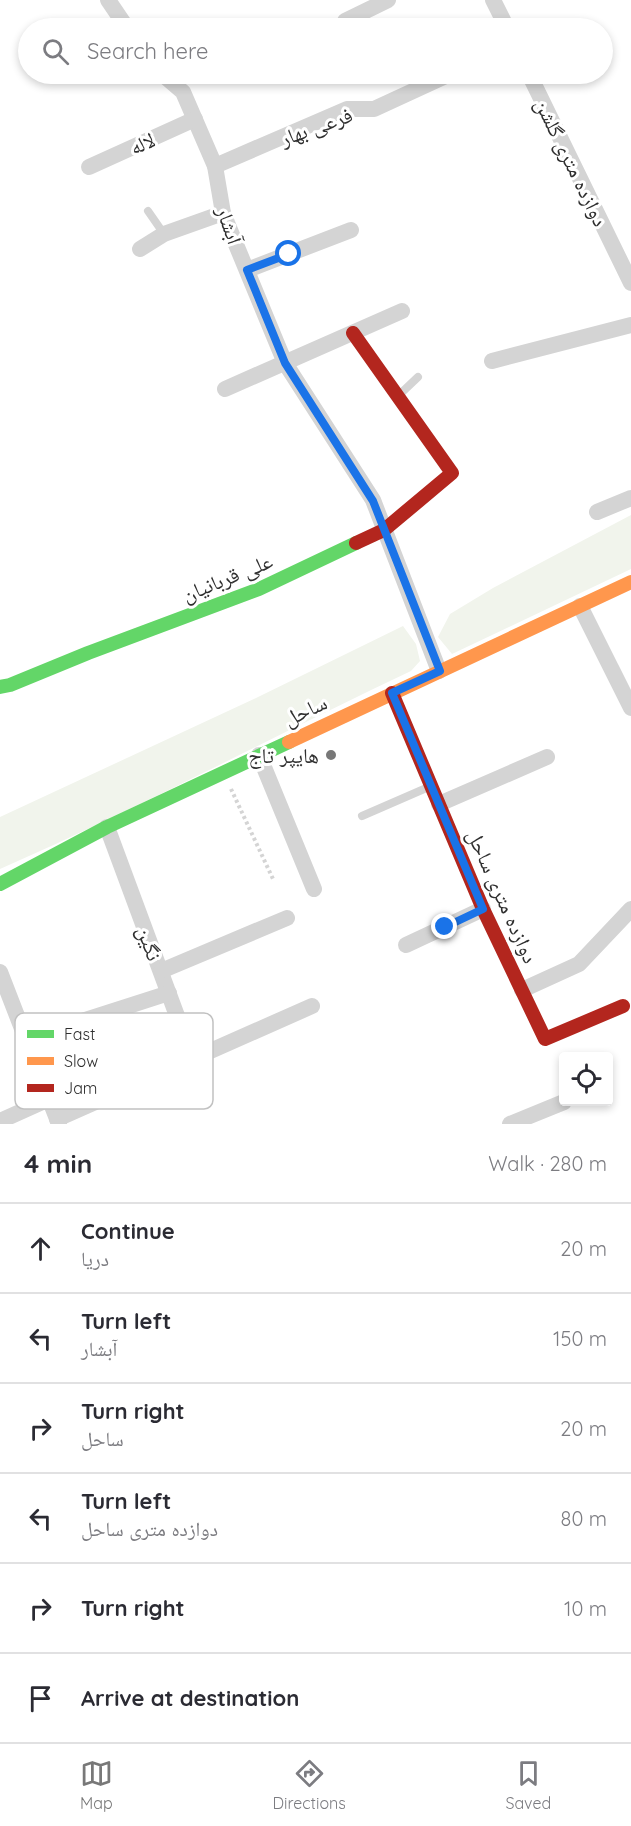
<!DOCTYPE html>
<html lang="en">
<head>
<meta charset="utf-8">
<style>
  :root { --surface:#fff; --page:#f7f7f7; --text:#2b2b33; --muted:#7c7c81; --line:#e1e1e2; --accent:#787878 }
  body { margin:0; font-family:Quicksand,"Noto Naskh Arabic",sans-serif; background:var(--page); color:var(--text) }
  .controls { position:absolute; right:18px; bottom:18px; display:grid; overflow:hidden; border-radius:6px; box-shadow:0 3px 9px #0003 }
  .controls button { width:54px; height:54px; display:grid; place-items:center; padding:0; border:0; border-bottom:2px solid var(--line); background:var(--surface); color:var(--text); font:30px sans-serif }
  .stop { position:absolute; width:18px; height:18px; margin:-14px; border:4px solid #1a73e8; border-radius:50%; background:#fff }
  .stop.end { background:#1a73e8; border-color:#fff; box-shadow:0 2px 6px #0008 }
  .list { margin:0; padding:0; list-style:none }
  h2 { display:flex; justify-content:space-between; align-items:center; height:78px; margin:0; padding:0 24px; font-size:26px }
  h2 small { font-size:20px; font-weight:400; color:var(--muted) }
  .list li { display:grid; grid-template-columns:39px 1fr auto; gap:18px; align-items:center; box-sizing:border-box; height:90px; padding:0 24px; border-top:2px solid var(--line) }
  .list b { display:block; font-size:22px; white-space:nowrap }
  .list p { margin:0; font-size:20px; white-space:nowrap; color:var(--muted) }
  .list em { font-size:20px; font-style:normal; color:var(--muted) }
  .icon { flex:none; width:33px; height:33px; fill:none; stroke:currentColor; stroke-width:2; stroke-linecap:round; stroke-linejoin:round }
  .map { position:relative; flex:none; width:631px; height:1124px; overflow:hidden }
  .search { position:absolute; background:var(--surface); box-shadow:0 3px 9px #0003; left:18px; right:18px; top:18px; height:66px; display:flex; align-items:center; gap:15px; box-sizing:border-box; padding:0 21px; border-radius:33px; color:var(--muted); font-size:22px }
  .sheet { height:618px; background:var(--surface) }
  nav { display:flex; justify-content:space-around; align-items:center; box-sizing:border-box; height:84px; border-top:2px solid var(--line); background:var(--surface); font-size:16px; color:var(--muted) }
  nav a { display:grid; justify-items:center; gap:3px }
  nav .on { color:var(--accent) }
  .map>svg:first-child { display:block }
  .green { fill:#f1f4ec }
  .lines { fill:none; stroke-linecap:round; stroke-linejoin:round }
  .path { stroke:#d4d4d4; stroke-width:4; stroke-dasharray:3 3; stroke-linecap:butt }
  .lane { stroke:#d4d4d4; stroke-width:8 }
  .street { stroke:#d4d4d4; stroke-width:16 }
  .fast { stroke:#63d668; stroke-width:14 }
  .slow { stroke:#ff974d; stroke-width:14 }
  .jam { stroke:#b3261e; stroke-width:14 }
  .route { stroke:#1a73e8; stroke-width:8 }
  .poi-dot { fill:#787878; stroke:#fff; stroke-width:2 }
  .labels { text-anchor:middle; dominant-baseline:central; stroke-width:6; stroke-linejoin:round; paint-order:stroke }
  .street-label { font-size:21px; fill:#2f2f2f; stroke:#fff }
  .poi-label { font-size:21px; fill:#2f2f2f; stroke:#fff; text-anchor:end }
  .key { fill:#fff; stroke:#c1c1c1; stroke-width:1.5 }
  .key-label { font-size:16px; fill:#2f2f2f }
</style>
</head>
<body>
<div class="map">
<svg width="631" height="1124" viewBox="0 0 631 1124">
  <rect width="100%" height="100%" fill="#fff"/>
  <g class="green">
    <polygon points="631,515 631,569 452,654 438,637 450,614 493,588"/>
    <path d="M403,626L416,644L420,661L411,671C274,736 139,808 0,869V817L256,698Z"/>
  </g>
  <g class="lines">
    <polyline class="path" points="231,789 273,879"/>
    <g class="lane">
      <polyline points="148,211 164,234"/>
      <polyline points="398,396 418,377"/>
      <polyline points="362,816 431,786"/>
    </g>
    <g class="street">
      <polyline points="108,0 127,28"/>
      <polyline points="493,0 507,28"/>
      <polyline points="345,21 388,0"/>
      <polyline points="162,74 183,92 215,166 223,213 285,363 373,500 439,671"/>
      <polyline points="529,74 631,283"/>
      <polyline points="215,166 347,109 374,109 450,74"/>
      <polyline points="89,167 195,119"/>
      <polyline points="140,249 164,234 223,213"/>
      <polyline points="247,270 351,230"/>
      <polyline points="492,361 631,325"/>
      <polyline points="225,389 402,311"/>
      <polyline points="597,512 631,498"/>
      <polyline points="580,606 631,708"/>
      <polyline points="259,755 314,889"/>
      <polyline points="439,804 547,757"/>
      <polyline points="107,827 193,1059"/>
      <polyline points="406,945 483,909"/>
      <polyline points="161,971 287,918"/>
      <polyline points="0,972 59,1124"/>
      <polyline points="522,990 579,964 631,909"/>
      <polyline points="26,1039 169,993"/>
      <polyline points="57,1119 312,1006"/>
      <polyline points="0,1121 49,1099"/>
      <polyline points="510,1124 564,1102"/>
    </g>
    <g class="fast">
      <polyline points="0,687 10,685 88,653 259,589 356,543"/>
      <polyline points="0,884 107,827 289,742"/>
    </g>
    <polyline class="slow" points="289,742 631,582"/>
    <g class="jam">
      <polyline points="353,333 452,473 384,530 356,543"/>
      <polyline points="392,693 483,909 545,1039 623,1006"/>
    </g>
  </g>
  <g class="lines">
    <polyline class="route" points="289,254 247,270 285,363 373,501 440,671 392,693 483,909 445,927"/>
  </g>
  <circle class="poi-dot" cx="331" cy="755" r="6"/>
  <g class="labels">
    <g class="street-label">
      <text transform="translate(316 126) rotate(-20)">فرعی بهار</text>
      <text transform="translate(142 143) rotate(-24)">لاله</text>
      <text transform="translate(572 162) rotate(64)">دوازده متری گلشن</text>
      <text transform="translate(230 225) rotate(71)">آبشار</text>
      <text transform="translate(227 577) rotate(-22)">علی قربانیان</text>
      <text transform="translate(305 710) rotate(-25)">ساحل</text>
      <text transform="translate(503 896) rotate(66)">دوازده متری ساحل</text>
      <text transform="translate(150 943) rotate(70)">نگین</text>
    </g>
    <g class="poi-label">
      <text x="319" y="755">هایپر تاج</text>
    </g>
  </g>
  <rect x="15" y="1013" width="198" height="96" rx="9" class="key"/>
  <rect x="27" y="1030" width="27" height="8" fill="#63d668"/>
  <rect x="27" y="1057" width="27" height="8" fill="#ff974d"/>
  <rect x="27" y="1084" width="27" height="8" fill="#b3261e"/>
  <g class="key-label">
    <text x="64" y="1040">Fast</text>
    <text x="64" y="1067">Slow</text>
    <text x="64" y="1094">Jam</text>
  </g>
</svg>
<div class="controls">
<button><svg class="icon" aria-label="locate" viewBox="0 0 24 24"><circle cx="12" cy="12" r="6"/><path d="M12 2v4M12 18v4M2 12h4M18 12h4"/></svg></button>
</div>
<div class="stop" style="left:289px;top:254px"></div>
<div class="stop end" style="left:445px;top:927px"></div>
<div class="search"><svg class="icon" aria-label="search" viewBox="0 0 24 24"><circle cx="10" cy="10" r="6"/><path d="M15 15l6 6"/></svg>Search here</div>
</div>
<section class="sheet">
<h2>4 min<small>Walk · 280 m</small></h2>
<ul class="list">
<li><svg class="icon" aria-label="ahead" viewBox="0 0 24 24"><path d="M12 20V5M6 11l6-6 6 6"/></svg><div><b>Continue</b><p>دریا</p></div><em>20 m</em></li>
<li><svg class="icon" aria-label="left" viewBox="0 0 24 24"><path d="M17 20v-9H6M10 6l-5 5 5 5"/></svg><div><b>Turn left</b><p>آبشار</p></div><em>150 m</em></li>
<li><svg class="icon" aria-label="right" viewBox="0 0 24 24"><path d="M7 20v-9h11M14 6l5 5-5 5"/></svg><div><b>Turn right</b><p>ساحل</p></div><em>20 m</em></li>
<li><svg class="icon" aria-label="left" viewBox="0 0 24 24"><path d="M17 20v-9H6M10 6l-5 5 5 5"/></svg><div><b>Turn left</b><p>دوازده متری ساحل</p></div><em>80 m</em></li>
<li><svg class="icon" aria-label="right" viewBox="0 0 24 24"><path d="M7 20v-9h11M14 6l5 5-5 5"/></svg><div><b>Turn right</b></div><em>10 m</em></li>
<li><svg class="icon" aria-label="arrive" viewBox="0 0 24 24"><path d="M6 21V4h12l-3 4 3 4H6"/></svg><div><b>Arrive at destination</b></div></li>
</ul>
</section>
<nav>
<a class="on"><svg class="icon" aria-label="map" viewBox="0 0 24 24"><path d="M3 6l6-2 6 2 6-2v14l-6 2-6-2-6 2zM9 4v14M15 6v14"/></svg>Map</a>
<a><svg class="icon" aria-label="directions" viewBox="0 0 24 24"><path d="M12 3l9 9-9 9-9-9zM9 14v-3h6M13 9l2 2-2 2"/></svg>Directions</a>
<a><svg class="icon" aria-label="saved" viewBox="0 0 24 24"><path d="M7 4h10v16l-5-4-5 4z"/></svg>Saved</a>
</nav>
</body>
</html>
